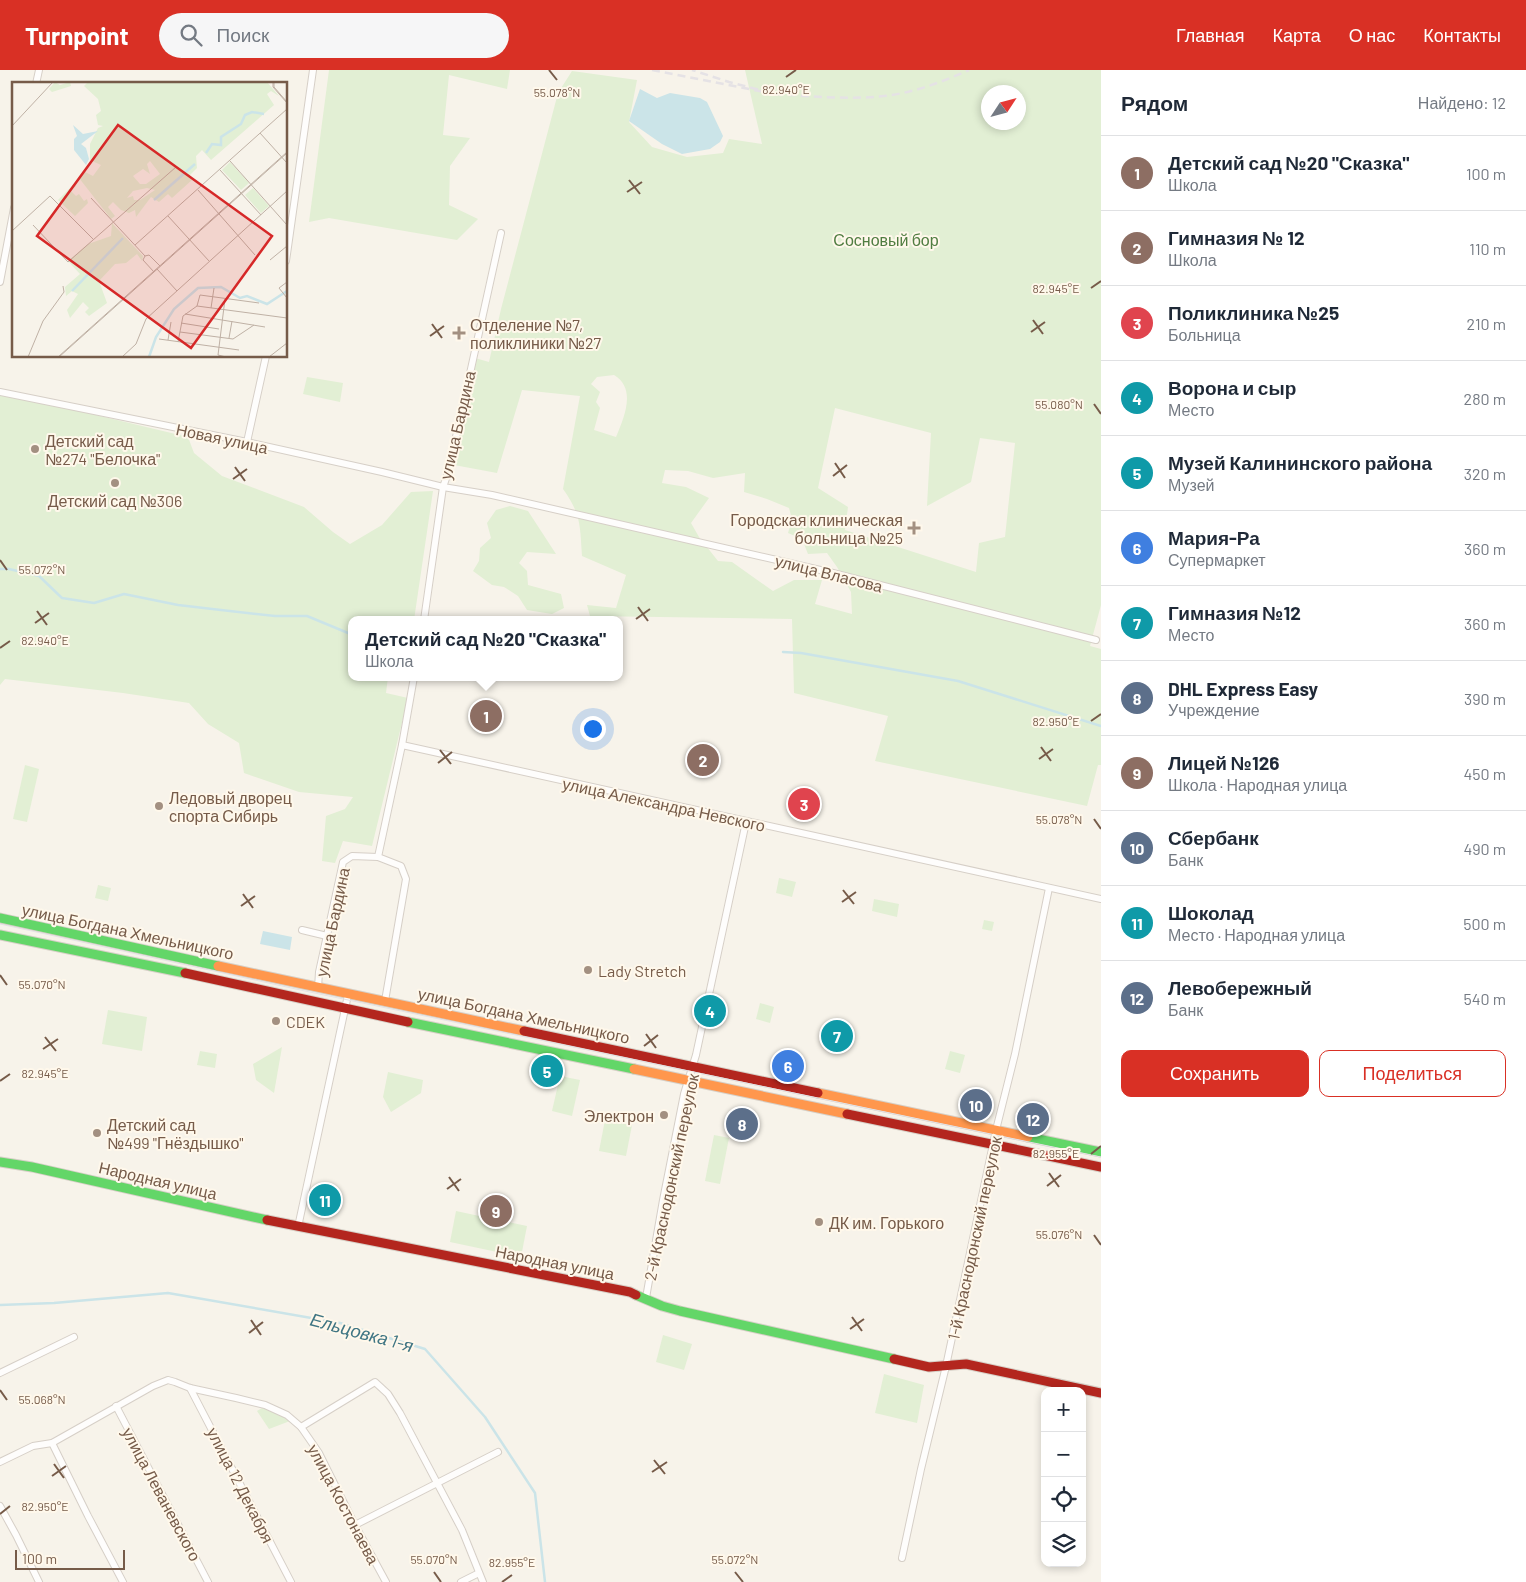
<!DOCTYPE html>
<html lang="ru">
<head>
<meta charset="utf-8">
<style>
  :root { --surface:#fff; --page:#f6f6f7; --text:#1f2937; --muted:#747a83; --line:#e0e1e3; --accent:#d93025 }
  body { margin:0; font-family:Barlow,sans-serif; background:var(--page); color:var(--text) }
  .controls { position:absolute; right:15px; bottom:15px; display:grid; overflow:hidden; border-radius:10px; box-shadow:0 2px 8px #0003 }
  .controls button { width:45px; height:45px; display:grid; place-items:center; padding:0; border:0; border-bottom:1px solid var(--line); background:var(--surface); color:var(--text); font:25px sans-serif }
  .compass { position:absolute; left:981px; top:15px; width:45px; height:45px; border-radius:50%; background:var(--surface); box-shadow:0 2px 8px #0003; rotate:54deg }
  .scale { position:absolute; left:15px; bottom:12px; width:110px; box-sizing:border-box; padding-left:5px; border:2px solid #765b49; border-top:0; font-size:14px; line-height:18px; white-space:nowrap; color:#765b49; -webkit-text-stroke:4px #fff8eb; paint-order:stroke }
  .you { position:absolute; left:592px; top:658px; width:18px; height:18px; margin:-12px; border:4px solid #fff; border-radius:50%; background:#1a73e8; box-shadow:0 0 0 8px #1a73e833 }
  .badge { display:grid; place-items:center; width:32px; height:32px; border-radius:50%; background:var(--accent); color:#fff; font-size:16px; font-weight:700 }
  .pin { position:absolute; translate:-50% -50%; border:2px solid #fff; box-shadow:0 1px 5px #0006 }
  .popup { position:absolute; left:348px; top:546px; width:275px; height:65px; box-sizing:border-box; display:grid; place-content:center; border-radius:10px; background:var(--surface); filter:drop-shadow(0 1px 4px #0005); font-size:16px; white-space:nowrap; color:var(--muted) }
  .popup b { font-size:19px; color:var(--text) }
  .popup::after { content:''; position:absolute; left:50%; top:100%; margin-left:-10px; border:10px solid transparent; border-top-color:var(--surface) }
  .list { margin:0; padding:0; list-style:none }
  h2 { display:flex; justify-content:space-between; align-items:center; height:65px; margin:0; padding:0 20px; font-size:21px }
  h2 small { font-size:16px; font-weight:400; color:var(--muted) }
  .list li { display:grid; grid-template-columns:32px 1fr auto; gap:15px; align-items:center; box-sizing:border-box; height:75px; padding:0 20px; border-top:1px solid var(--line) }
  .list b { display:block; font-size:19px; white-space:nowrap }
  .list p { margin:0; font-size:16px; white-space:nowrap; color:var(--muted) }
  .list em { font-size:16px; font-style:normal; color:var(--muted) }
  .actions { display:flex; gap:10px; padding:15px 20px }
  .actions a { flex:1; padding:11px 0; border:1px solid var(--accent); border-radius:10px; text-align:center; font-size:18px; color:var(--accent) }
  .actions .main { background:var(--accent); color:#fff }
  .icon { flex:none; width:28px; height:28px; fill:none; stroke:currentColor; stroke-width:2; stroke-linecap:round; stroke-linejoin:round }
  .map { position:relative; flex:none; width:1101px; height:1512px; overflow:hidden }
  header { display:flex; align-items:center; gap:30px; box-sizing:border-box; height:70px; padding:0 25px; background:var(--accent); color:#fff }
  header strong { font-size:24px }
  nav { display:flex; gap:28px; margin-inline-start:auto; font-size:18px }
  .search { width:350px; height:45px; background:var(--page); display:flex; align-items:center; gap:12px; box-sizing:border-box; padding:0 18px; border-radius:28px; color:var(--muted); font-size:19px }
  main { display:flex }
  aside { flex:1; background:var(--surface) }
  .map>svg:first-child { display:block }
  .green { fill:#e2efd4; fill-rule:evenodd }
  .water { fill:#cbe4e8 }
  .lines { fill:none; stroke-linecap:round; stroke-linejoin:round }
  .stream { stroke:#cbe4e8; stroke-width:2.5 }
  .street-casing { stroke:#d6cfc7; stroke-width:8 }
  .fast-casing { stroke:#d6cfc6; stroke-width:11 }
  .slow-casing { stroke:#d6cfc6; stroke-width:11 }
  .jam-casing { stroke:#d6cfc6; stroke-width:11 }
  .street { stroke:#fefdfc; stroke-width:6 }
  .fast { stroke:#63d668; stroke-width:9 }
  .slow { stroke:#ff974d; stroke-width:9 }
  .jam { stroke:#b3261e; stroke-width:9 }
  .tram { stroke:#e5e2e5; stroke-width:1 }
  .rail { stroke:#e5e2e5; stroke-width:2.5; stroke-dasharray:8 5; stroke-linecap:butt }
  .ticks { fill:none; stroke:#765b49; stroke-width:2 }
  .poi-dot { fill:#a39081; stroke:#fff8eb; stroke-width:2 }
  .labels { text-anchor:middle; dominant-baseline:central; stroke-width:4; stroke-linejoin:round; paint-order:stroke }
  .park-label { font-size:16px; fill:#507d41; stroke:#fff8eb }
  .poi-label { font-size:16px; fill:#765b49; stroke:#fff8eb; text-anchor:start }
  .street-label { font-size:16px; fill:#765b49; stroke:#fff8eb }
  .water-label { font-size:18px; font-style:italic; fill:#3f7583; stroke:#fff8eb }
  .inset-river { fill:none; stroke:#cbe4e8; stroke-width:2.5 }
  .inset-road { fill:none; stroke:#bfb1a5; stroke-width:1 }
  .view { fill:#d62828; fill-opacity:0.15; stroke:#d62828; stroke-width:2.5 }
  .inset-edge { fill:none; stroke:#765b49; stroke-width:2.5 }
  .ticks-label { font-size:12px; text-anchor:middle; fill:#765b49; stroke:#fff8eb; stroke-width:4; stroke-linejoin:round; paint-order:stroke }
</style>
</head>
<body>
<header>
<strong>Turnpoint</strong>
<div class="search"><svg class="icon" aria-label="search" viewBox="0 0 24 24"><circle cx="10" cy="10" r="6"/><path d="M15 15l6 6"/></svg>Поиск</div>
<nav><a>Главная</a><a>Карта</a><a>О нас</a><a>Контакты</a></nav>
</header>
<main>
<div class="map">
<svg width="1101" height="1512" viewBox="0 0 1101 1512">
  <rect width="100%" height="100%" fill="#f7f3ea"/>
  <g class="green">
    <polygon points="329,0 510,0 507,19 449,5 443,65 470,68 450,96 449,135 478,149 457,170 329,148 309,152"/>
    <path d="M745,0H1101V535L1090,576L1101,579V695H1098L1087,736L875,691L888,646L794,623L792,549L590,546L587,535L616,538L626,505L582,486C580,455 581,444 563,419L580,326L522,320L497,403L454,395L475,288L489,292L501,239L558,23L572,1L637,10L629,52L652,77L687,87L723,83L729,69L762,74ZM988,22H1018V52H988ZM614,305C637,319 624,347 616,367L594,360L600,338L596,332L600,322L591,314L597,307ZM835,338L931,363L927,436L971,412L980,368L1015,373L1005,467L979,473L976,502L845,460L848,437L818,418ZM665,400L688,401L713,408L745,403L744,422L767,429L789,438L792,449L788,463L802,469L808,484L827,483L837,497L851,522L852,544L815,534L822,510H794L773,521L732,492L718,491L699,467L691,453L709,428L686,417L662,413Z"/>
    <polygon points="307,307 343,313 340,332 303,324"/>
    <polygon points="0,322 188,367 194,383 222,406 304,437 333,462 350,474 382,455 411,422 433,421 414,550 352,550 352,607 388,607 386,623 408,628 372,776 343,771 335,793 322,791 326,746 345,739 353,727 299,722 244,703 239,673 208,654 189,633 123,623 5,609 0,615"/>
    <polygon points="510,436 528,441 556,484 527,482 519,493 527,501 528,515 561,524 564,538 552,544 527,540 518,526 504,517 492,515 473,501 479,491 480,478 491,468 487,453 496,440"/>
    <polygon points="25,695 39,699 27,752 13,749"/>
    <polygon points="779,808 796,812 792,827 776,823"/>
    <polygon points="98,815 111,818 108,831 95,828"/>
    <polygon points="874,829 899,834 897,847 872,841"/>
    <polygon points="984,850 994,852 992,861 982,859"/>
    <polygon points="760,933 774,937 770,953 756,949"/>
    <polygon points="108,940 147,947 142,981 102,974"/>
    <polygon points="282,977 274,1023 256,1010 253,994"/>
    <polygon points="200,981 217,984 215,998 197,995"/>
    <polygon points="950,981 965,985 960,1003 945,999"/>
    <polygon points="388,1002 423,1010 421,1023 391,1042 383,1027"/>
    <polygon points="560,1006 580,1010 572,1046 552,1041"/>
    <polygon points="605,1050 632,1055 626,1086 599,1081"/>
    <polygon points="714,1065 729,1068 720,1114 705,1111"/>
    <polygon points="456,1141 527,1156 521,1187 450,1172"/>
    <polygon points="663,1265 692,1274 684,1300 656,1292"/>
    <polygon points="884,1304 924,1315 917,1353 875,1343"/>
    <polygon points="262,1338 276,1342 290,1351 269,1359 257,1341"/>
  </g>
  <g class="water">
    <polygon points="640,19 657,28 670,23 700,28 707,32 723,66 720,72 710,79 682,84 662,74 629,51"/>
    <polygon points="263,861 292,867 290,880 260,874"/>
  </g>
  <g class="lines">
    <g class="stream">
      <polyline points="0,499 9,499 39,506 62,528 94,533 124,524 178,535 221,540 275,546 307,546 348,563 352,563"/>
      <polyline points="783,582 801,583 958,611 1101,656"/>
      <polyline points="0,1235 54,1233 168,1223 340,1253 425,1279 485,1347 535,1423 545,1512"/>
    </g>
    <defs>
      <g id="street">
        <polyline points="36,14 39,0"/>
        <polyline points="286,191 313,0"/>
        <polyline points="0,212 14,138"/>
        <polyline points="0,322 247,372 382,402 443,417 492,425 829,502 1096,570"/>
        <polyline points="247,372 266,286"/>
        <polyline points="424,550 443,417 448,403 501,163"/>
        <polyline points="402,675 1101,829"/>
        <polyline points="302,860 327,866"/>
        <polyline points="318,918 319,902 343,792 352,786 378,787"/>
        <polyline points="385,931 406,809 401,796 378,787 402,675 414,607"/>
        <polyline points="298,1157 348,925"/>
        <polyline points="646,1228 663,1130 684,1024 696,985 746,752"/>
        <polyline points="0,1303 74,1267"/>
        <polyline points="190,1318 291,1512"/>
        <polyline points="116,1336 208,1512"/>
        <polyline points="301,1357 375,1312 388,1324 400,1343 462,1460 483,1512"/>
        <polyline points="52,1373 88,1446 123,1512"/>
        <polyline points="0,1392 33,1376 52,1373 153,1316 168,1310 175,1312 190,1318 236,1328 265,1335 287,1345 301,1357 319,1383 355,1455 386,1512"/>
        <polyline points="0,1436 16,1465 39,1512"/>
        <polyline points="355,1455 498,1382"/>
        <polyline points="902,1488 921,1399 946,1296 996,1060 1015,984 1049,818"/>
        <polyline points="461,1512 479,1503"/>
      </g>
      <g id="fast">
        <polyline points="0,848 218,896"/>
        <polyline points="0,865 185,903"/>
        <polyline points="408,952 634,999"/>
        <polyline points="1028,1067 1101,1082"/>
        <polyline points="0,1092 32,1097 267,1150"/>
        <polyline points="636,1225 662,1236 680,1241 894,1289"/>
      </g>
      <g id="slow">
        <polyline points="218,896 524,961"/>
        <polyline points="634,999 847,1044"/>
        <polyline points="818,1023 1028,1067"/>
      </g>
      <g id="jam">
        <polyline points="185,903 408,952"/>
        <polyline points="524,961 818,1023"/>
        <polyline points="847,1044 1101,1097"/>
        <polyline points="267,1150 630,1222 636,1225"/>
        <polyline points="894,1289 929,1297 966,1294 1101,1323"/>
      </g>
    </defs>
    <use href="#street" class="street-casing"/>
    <use href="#fast" class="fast-casing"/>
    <use href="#slow" class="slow-casing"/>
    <use href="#jam" class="jam-casing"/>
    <use href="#street" class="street"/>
    <use href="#fast" class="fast"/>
    <use href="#slow" class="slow"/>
    <use href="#jam" class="jam"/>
    <polyline class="tram" points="0,854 305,921 1101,1087"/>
    <g class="rail">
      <polyline points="652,0 775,24 729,12 692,0"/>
      <path d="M775,24C811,26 848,30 884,26C913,23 942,12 969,0"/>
    </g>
  </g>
  <path class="ticks" d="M549,0L557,10M786,7L796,0M629,110L640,124M627,122L642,112M1091,218L1101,211M1033,250L1043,264M432,254L442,268M1031,262L1045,252M430,266L444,256M1094,334L1101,344M835,393L845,408M235,397L245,411M833,406L847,395M233,409L247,399M0,490L7,500M638,537L648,551M37,541L47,555M636,549L650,539M35,553L49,543M0,578L10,571M1091,651L1101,644M1041,677L1051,691M440,680L451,694M1039,689L1053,679M438,693L452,682M1094,749L1101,759M843,820L854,834M243,824L253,838M842,832L856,822M241,836L255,826M0,905L7,915M646,964L656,978M45,967L56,981M644,976L658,965M43,979L58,969M0,1011L10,1004M1091,1084L1101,1076M1049,1103L1059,1117M449,1107L459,1121M1047,1116L1061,1105M447,1119L461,1109M1094,1165L1101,1175M852,1247L862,1261M251,1250L261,1265M850,1259L864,1249M249,1263L263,1252M0,1320L7,1330M654,1390L665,1404M54,1394L64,1408M652,1402L667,1392M52,1406L66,1396M0,1444L10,1436M434,1502L441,1512M735,1502L743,1512M502,1512L512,1505"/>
  <g class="poi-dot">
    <path d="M456.5 255.5h5v5h5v5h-5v5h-5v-5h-5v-5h5z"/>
    <circle cx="35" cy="379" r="5"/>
    <circle cx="115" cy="413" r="5"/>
    <path d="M911.5 450.5h5v5h5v5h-5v5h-5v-5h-5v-5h5z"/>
    <circle cx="159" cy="736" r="5"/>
    <circle cx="588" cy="900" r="5"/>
    <circle cx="276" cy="951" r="5"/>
    <circle cx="664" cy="1045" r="5"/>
    <circle cx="97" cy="1063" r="5"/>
    <circle cx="819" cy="1152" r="5"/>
  </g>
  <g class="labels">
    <g class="park-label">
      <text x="886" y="169">Сосновый бор</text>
    </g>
    <g class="poi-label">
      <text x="470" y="254">Отделение №7,<tspan x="470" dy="18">поликлиники №27</tspan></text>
      <text x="45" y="370">Детский сад<tspan x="45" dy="18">№274 "Белочка"</tspan></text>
      <text x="115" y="430" text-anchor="middle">Детский сад №306</text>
      <text x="903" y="449" text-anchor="end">Городская клиническая<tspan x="903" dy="18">больница №25</tspan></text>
      <text x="169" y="727">Ледовый дворец<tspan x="169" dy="18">спорта Сибирь</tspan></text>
      <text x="598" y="900">Lady Stretch</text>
      <text x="286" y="951">CDEK</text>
      <text x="654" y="1045" text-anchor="end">Электрон</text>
      <text x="107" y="1054">Детский сад<tspan x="107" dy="18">№499 "Гнёздышко"</tspan></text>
      <text x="829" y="1152">ДК им. Горького</text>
    </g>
    <g class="street-label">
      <text transform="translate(457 355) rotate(-77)">улица Бардина</text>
      <text transform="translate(222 368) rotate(12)">Новая улица</text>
      <text transform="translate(829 503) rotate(14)">улица Власова</text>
      <text transform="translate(664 734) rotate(12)">улица Александра Невского</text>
      <text transform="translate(332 852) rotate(-78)">улица Бардина</text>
      <text transform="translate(128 861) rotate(12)">улица Богдана Хмельницкого</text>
      <text transform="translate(524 945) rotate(12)">улица Богдана Хмельницкого</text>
      <text transform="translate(671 1107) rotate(-78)">2-й Краснодонский переулок</text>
      <text transform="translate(158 1110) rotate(13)">Народная улица</text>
      <text transform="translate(974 1168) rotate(-78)">1-й Краснодонский переулок</text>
      <text transform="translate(555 1192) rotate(11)">Народная улица</text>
      <text transform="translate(241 1415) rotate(63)">улица 12 Декабря</text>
      <text transform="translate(162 1424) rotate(62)">улица Леваневского</text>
      <text transform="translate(344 1434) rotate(62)">улица Костонаева</text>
    </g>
    <g class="water-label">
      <text transform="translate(362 1262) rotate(15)">Ельцовка 1-я</text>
    </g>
  </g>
  <g transform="translate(12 12)">
    <rect width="275" height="275" fill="#f7f3ea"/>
    <path d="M43,0L48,3L58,0L59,4L40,10L37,7ZM76,0H255L267,14L259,9L255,12L262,23L199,78L190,68L184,74L185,86L177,94L180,98L160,116L156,112L147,120L139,115L124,135L123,128L117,131L109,128L101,120L96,125L103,134L99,137L67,96L73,90L81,94L89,83L78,78V62L86,46L91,44L86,43L84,33L89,29L86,17L72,4ZM138,79L148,92L134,102H128L121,94L131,87L138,92L135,82ZM135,106L143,108L128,118H122L121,114L115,116L121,109ZM218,80L237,101L229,108L210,88ZM62,102L64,104L59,109L64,114L67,112L72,119L75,117L76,121L63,134L46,118ZM241,106L257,124L249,131L233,113ZM100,141L131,174L130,179L125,172L114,181L103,182L87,199L95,221L77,234L73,230L77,226L71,220L58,236L55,228L66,212L60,209L54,214L53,205L68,192L56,179L76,162L99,154Z" fill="#e2efd4" fill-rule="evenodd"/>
    <path d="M61,43L71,52L86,49L69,62L74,66L77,77L74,83L62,68V57L65,54Z" fill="#cbe4e8"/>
    <path class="inset-river" d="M194,71L200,62L209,63V55L229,42L233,33L240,30L252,32M142,118L183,82M60,209L111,156M137,275L144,255L162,227L186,206L209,205L228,216L235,214L255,222L275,209"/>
    <path class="inset-road" d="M261,0V5L275,21M262,0V5L275,20M0,44L41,0M248,51L275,81M218,79L275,143M208,88L249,133M186,108L243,173M79,116L133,174L137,173L148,184M156,134L197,179M21,143L56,180L164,85M0,149L38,114L81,157M123,163L275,27M133,174L131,178L142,190M258,178L275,164V160M145,187L165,209M275,200L267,206L275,216M213,217L206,273L214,275M185,224L188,213L247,221M199,226L202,206M173,232L253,245M169,241L207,247M168,250L221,257L242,243M217,256L220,239M147,257L227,268M156,258L159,240M166,260L171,234L185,224L275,236M16,275L31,239L52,210L51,204M46,275L275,70M47,275L275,71M110,275L124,262L134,237L275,109M257,275L275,261"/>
    <path class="view" d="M106,43L260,154L179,266L25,154Z"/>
    <rect width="275" height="275" class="inset-edge"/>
  </g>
  <g class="ticks-label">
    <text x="786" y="24">82.940°E</text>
    <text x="557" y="27">55.078°N</text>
    <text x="1056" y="223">82.945°E</text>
    <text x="1059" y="339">55.080°N</text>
    <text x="42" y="504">55.072°N</text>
    <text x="45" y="575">82.940°E</text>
    <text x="1056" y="656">82.950°E</text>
    <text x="1059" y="754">55.078°N</text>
    <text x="42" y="919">55.070°N</text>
    <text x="45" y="1008">82.945°E</text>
    <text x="1056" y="1088">82.955°E</text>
    <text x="1059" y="1169">55.076°N</text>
    <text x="42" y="1334">55.068°N</text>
    <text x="45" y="1441">82.950°E</text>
    <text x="434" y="1494">55.070°N</text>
    <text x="735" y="1494">55.072°N</text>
    <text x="512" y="1497">82.955°E</text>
  </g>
</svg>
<div class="controls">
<button>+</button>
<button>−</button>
<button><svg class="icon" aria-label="locate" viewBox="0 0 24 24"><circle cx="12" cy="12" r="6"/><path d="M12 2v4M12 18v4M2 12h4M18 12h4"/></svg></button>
<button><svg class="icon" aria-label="layers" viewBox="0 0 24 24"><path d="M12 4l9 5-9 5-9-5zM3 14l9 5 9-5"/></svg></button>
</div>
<svg class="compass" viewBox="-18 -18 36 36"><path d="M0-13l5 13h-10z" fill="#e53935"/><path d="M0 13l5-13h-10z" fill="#747a83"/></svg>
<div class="scale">100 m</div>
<div class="you"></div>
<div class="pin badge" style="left:486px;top:646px;background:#8d6e63">1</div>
<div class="popup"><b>Детский сад №20 &quot;Сказка&quot;</b>Школа</div>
<div class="pin badge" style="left:703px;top:690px;background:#8d6e63">2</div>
<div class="pin badge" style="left:804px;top:734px;background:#e0444e">3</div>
<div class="pin badge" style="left:710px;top:941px;background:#0f9aa8">4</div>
<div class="pin badge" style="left:547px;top:1001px;background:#0f9aa8">5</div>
<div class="pin badge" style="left:788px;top:996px;background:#3f7fe0">6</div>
<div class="pin badge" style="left:837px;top:966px;background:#0f9aa8">7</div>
<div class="pin badge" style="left:742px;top:1054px;background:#5c6f8a">8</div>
<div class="pin badge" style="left:496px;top:1141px;background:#8d6e63">9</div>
<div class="pin badge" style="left:976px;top:1035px;background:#5c6f8a">10</div>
<div class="pin badge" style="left:325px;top:1130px;background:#0f9aa8">11</div>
<div class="pin badge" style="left:1033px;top:1049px;background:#5c6f8a">12</div>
</div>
<aside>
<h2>Рядом<small>Найдено: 12</small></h2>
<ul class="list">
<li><span class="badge" style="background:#8d6e63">1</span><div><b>Детский сад №20 &quot;Сказка&quot;</b><p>Школа</p></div><em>100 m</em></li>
<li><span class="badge" style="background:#8d6e63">2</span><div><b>Гимназия № 12</b><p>Школа</p></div><em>110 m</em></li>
<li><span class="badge" style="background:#e0444e">3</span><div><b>Поликлиника №25</b><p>Больница</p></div><em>210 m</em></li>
<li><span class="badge" style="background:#0f9aa8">4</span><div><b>Ворона и сыр</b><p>Место</p></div><em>280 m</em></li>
<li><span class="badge" style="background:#0f9aa8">5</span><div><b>Музей Калининского района</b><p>Музей</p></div><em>320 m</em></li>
<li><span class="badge" style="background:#3f7fe0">6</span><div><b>Мария-Ра</b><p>Супермаркет</p></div><em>360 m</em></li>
<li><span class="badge" style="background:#0f9aa8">7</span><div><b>Гимназия №12</b><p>Место</p></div><em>360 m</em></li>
<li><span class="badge" style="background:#5c6f8a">8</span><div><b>DHL Express Easy</b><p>Учреждение</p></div><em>390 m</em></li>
<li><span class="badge" style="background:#8d6e63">9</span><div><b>Лицей №126</b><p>Школа · Народная улица</p></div><em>450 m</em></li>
<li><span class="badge" style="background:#5c6f8a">10</span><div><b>Сбербанк</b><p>Банк</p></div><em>490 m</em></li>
<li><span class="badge" style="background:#0f9aa8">11</span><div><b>Шоколад</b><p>Место · Народная улица</p></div><em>500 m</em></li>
<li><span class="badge" style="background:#5c6f8a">12</span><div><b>Левобережный</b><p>Банк</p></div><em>540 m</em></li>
</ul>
<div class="actions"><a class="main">Сохранить</a><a>Поделиться</a></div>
</aside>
</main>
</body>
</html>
